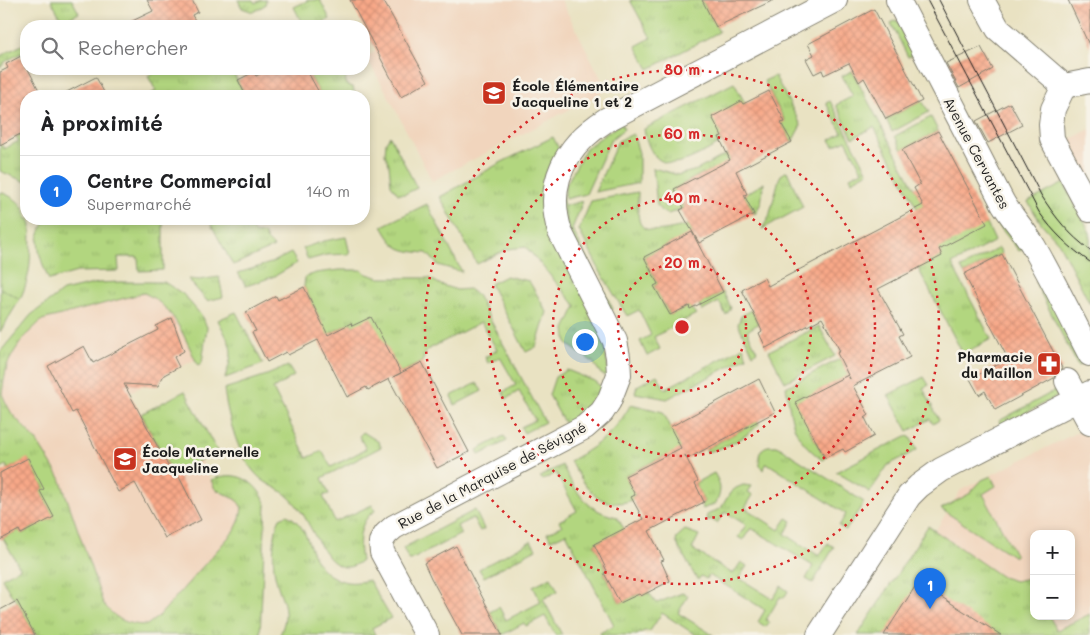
<!DOCTYPE html>
<html lang="fr">
<head>
<meta charset="utf-8">
<style>
  :root { --surface:#fff; --page:#f2f2f2; --text:#202124; --muted:#757577; --line:#e0e0e0; --accent:#1a73e8 }
  body { margin:0; font-family:Mali,sans-serif; background:var(--page); color:var(--text) }
  .controls { position:absolute; right:15px; bottom:15px; display:grid; overflow:hidden; border-radius:10px; box-shadow:0 2px 8px #0003 }
  .controls button { width:45px; height:45px; display:grid; place-items:center; padding:0; border:0; border-bottom:1px solid var(--line); background:var(--surface); color:var(--text); font:25px sans-serif }
  .you { position:absolute; left:584px; top:341px; width:18px; height:18px; margin:-12px; border:4px solid #fff; border-radius:50%; background:#1a73e8; box-shadow:0 0 0 8px #1a73e833 }
  .badge { display:grid; place-items:center; width:32px; height:32px; border-radius:50%; background:var(--accent); color:#fff; font-size:16px; font-weight:700 }
  .pin { position:absolute; translate:-50% -41px; filter:drop-shadow(0 1px 2px #0008) }
  .pin::after { content:''; position:absolute; top:26px; width:18px; height:15px; background:inherit; clip-path:polygon(0 0,100% 0,50% 100%) }
  .list { margin:0; padding:0; list-style:none }
  h2 { display:flex; justify-content:space-between; align-items:center; height:65px; margin:0; padding:0 20px; font-size:21px }
  h2 small { font-size:16px; font-weight:400; color:var(--muted) }
  .list li { display:grid; grid-template-columns:32px 1fr auto; gap:15px; align-items:center; box-sizing:border-box; height:70px; padding:0 20px; border-top:1px solid var(--line) }
  .list b { display:block; font-size:19px; white-space:nowrap }
  .list p { margin:0; font-size:16px; white-space:nowrap; color:var(--muted) }
  .list em { font-size:16px; font-style:normal; color:var(--muted) }
  .icon { flex:none; width:28px; height:28px; fill:none; stroke:currentColor; stroke-width:2; stroke-linecap:round; stroke-linejoin:round }
  .map { position:relative; flex:none; width:1090px; height:635px; overflow:hidden }
  .search { position:absolute; background:var(--surface); box-shadow:0 2px 8px #0003; left:20px; top:20px; width:350px; height:55px; display:flex; align-items:center; gap:12px; box-sizing:border-box; padding:0 18px; border-radius:20px; color:var(--muted); font-size:19px }
  .panel { position:absolute; background:var(--surface); box-shadow:0 2px 8px #0003; left:20px; top:90px; width:350px; height:135px; border-radius:20px }
  .map>svg:first-child { display:block }
  .built { fill:#f1d5bd; fill-rule:evenodd }
  .grass { fill:url(#grass-tufts); stroke:#67794e }
  .garden { fill:#b2d67f; stroke:#67794e }
  .building { fill:url(#building-cross-hatch) }
  .lines { fill:none; stroke-linecap:round; stroke-linejoin:round }
  .minor-casing { stroke:#827f6f; stroke-width:26 }
  .minor { stroke:#fff; stroke-width:24 }
  .tram { stroke:#1c1c1c; stroke-width:1 }
  .ring { fill:none; stroke:#d62828; stroke-width:2.5; stroke-dasharray:2.5 5 }
  .labels { text-anchor:middle; dominant-baseline:central; stroke-width:5; stroke-linejoin:round; paint-order:stroke }
  .poi-label { font-size:14px; font-weight:bold; fill:#1c1c1c; stroke:#f7f3e8; text-anchor:start }
  .street-label { font-size:14px; fill:#1c1c1c; stroke:#f7f3e8 }
  .centre { fill:#d62828; stroke:#f7f3e8; stroke-width:2.5 }
  .ring-label { font-size:15px; text-anchor:middle; font-weight:bold; fill:#d62828; stroke:#f7f3e8; stroke-width:5; stroke-linejoin:round; paint-order:stroke }
</style>
</head>
<body>
<div class="map">
<svg width="1090" height="635" viewBox="0 0 1090 635">
  <defs>
    <pattern id="grass-tufts" width="24" height="20" patternUnits="userSpaceOnUse" patternTransform="scale(1.25)"><rect width="24" height="20" fill="#b2d67f"/><path d="M3 7l-1-3M5 7V3M7 7l1-3M15 17l-1-3M17 17v-4M19 17l1-3" fill="none" stroke="#98b76d"/></pattern>
    <pattern id="building-cross-hatch" width="8" height="8" patternUnits="userSpaceOnUse" patternTransform="scale(1.25)"><rect width="8" height="8" fill="#f8a888"/><path d="M0 0l8 8M0 8l8-8" fill="none" stroke="#d49075"/></pattern>
  </defs>
  <rect width="100%" height="100%" fill="#f7f3e8"/>
  <filter id="ink" filterUnits="userSpaceOnUse"><feTurbulence type="fractalNoise" baseFrequency=".02" numOctaves="2"/><feDisplacementMap in="SourceGraphic" scale="10" xChannelSelector="R" yChannelSelector="G"/><feConvolveMatrix kernelMatrix="1 2 1 2 8 2 1 2 1" color-interpolation-filters="sRGB"/></filter>
  <filter id="wash" filterUnits="userSpaceOnUse"><feTurbulence type="fractalNoise" baseFrequency=".0096" numOctaves="4" result="noise"/><feDisplacementMap in="SourceGraphic" scale="20" xChannelSelector="R" yChannelSelector="G"/><feGaussianBlur stdDeviation="1.12" result="paint"/><feColorMatrix in="noise" values="0 0 0 0 0 0 0 0 0 0 0 0 0 0 0 0 0 1.4 0 .05"/><feComposite in="paint" operator="in"/></filter>
  <g filter="url(#wash)">
    <rect width="100%" height="100%" fill="#e9e2c2"/>
    <g class="built">
      <polygon points="350,0 561,0 607,90 432,181 388,95 366,57 376,51"/>
      <polygon points="1090,129 1090,197 1063,143"/>
      <polygon points="144,293 154,298 174,317 195,360 160,377 160,382 157,386 152,386 148,383 129,393 141,414 185,391 217,451 201,460 215,489 221,493 237,500 242,508 240,519 235,530 159,616 147,625 124,623 111,614 103,603 60,478 36,440 12,414 2,394 7,365 14,352 24,337 42,320"/>
      <path d="M1090,426V635H869L961,490ZM1034,534H1071V616H1034Z"/>
    </g>
    <g class="grass">
      <polygon points="51,0 72,0 79,13 67,19 71,26 65,26"/>
      <polygon points="238,0 253,0 255,3 261,0 266,0 265,5 253,12 242,8"/>
      <polygon points="306,0 320,0 330,19 316,26 292,26 301,21 294,7 307,1"/>
      <polygon points="630,0 702,0 719,32 649,69 636,46 651,38"/>
      <polygon points="897,20 914,54 908,57 891,23"/>
      <polygon points="26,43 26,62 21,53 3,63 3,65 0,67 0,56"/>
      <polygon points="159,69 231,69 246,96 147,96 156,91 148,76"/>
      <polygon points="306,69 345,69 346,85 353,87 355,96 321,96"/>
      <polygon points="852,71 918,195 987,224 995,241 952,264 991,339 963,354 918,268 942,255 874,127 853,138 836,105 853,96 842,76"/>
      <polygon points="775,76 801,125 792,142 781,123 785,121 764,81"/>
      <path d="M734,83L745,103L722,136L719,138L721,143C689,160 654,184 644,129Z"/>
      <polygon points="830,101 868,172 852,181 850,177 862,171 846,140 834,146 830,140 842,133 826,103"/>
      <polygon points="922,101 929,112 892,132 886,119"/>
      <polygon points="931,117 938,131 902,150 895,136"/>
      <polygon points="621,123 624,129 611,139 586,194 565,199 565,187 586,148"/>
      <polygon points="26,131 26,182 0,171 0,142 4,149 19,141 16,137"/>
      <polygon points="633,134 639,153 639,183 595,192 618,141"/>
      <polygon points="390,136 417,188 405,194 398,194 391,185 389,164 385,154 386,142"/>
      <polygon points="553,137 560,151 553,168 604,340 609,377 601,374 593,362 567,344 565,329 576,306 526,247 507,249 477,264 440,197 500,163"/>
      <polygon points="727,154 732,163 705,176 703,173 674,189 684,208 668,214 661,211 657,205 653,168 678,175 697,170"/>
      <polygon points="787,171 803,207 762,229 769,217 779,179 781,175"/>
      <polygon points="764,183 761,203 755,214 744,195"/>
      <polygon points="1064,183 1090,233 1090,304 1059,243 1041,223 1028,202"/>
      <path d="M638,192C638,201 637,211 639,220C643,239 676,227 689,225L694,235L675,245L673,242L644,257L658,284L654,286L670,315L689,306L696,314L654,337L660,349L647,356L640,341L651,335L639,310L627,316L600,271L579,230L591,201Z"/>
      <polygon points="583,201 572,229 613,309 610,310 569,230 564,206"/>
      <path d="M427,204L462,272L438,265L427,253C401,251 395,250 382,226Z"/>
      <polygon points="998,214 1025,248 1019,251 992,217"/>
      <path d="M50,219H163V270L139,271L138,257H118L119,271L77,272L49,280C41,261 29,233 50,219Z"/>
      <polygon points="208,219 251,219 250,226 253,232 257,234 264,233 267,240 274,247 233,265"/>
      <polygon points="346,237 350,254 326,255 308,260 303,248 324,241"/>
      <polygon points="999,248 1002,254 964,274 961,268"/>
      <polygon points="291,253 297,263 275,276 246,286 238,273 271,263"/>
      <polygon points="340,270 361,270 367,274 380,278 429,278 441,285 457,290 469,289 477,295 545,422 524,433 521,427 535,420 519,391 506,399 503,392 516,385 500,357 488,363 485,357 497,350 481,322 427,350 422,362 397,375 351,323 325,336 318,315 304,287 305,277 316,273"/>
      <polygon points="506,276 529,281 547,312 536,347 526,352 490,284"/>
      <polygon points="219,277 223,297 207,301 188,279 199,280"/>
      <polygon points="1041,279 1084,363 1078,366 1035,282"/>
      <path d="M120,282H164L183,294L200,314L207,327L202,363L198,366C185,338 174,306 144,293L42,320L24,337L14,352L7,365L4,380L2,394L6,403L12,414L36,440L60,478L103,603C115,619 127,625 147,625L159,616L235,530L240,519L242,508L237,500L215,489L211,480C236,469 256,480 266,504L260,635H35L17,601L10,593L2,578L20,568L3,538L19,530L22,534L53,516L40,491L44,488L28,459L8,469L6,465L0,469V352L31,315L63,291L98,283Z"/>
      <polygon points="0,288 20,299 0,332"/>
      <polygon points="723,292 731,308 726,315 719,302 702,311 699,305"/>
      <polygon points="752,310 758,324 747,331 757,351 753,354 738,324 741,316"/>
      <path d="M236,312L263,364L225,378C235,348 232,348 218,320Z"/>
      <polygon points="819,326 835,356 785,382 769,351"/>
      <polygon points="743,347 747,357 667,399 635,393 637,386 657,375 665,389"/>
      <path d="M840,359L850,378L809,429L825,458L822,460C790,434 793,425 786,387Z"/>
      <path d="M288,366L294,376L273,389L307,458L322,451L331,467L366,449L359,436L363,432L379,442L381,447L322,478L329,494L323,496L335,522L372,505L375,511C358,521 358,543 361,561C357,564 352,567 347,567C325,568 312,525 300,510C295,503 289,496 281,491C275,487 267,484 261,479C238,459 228,418 224,389L267,375Z"/>
      <polygon points="567,370 594,381 604,389 598,402 567,428 549,395 555,377"/>
      <polygon points="924,377 929,385 923,388 939,420 933,424 930,419 908,431 888,395"/>
      <polygon points="477,383 482,391 455,405 451,396"/>
      <polygon points="1060,388 1063,393 1002,426 999,421"/>
      <polygon points="185,391 217,451 173,475 141,414"/>
      <path d="M631,404L663,412L683,451L654,461L625,476L635,495L632,497L633,500C598,512 586,486 570,461C598,445 615,433 631,404Z"/>
      <path d="M758,421L759,424C745,439 726,447 707,452L706,449Z"/>
      <polygon points="504,436 507,441 479,455 477,450"/>
      <polygon points="906,436 910,437 917,450 888,465 870,492 836,472"/>
      <path d="M768,446H776L782,449L864,502L846,530L839,526L846,514L767,463L763,470C757,462 757,449 768,446Z"/>
      <path d="M562,465C577,492 584,510 617,517L624,529L594,544L607,571L604,573L620,603L639,594L641,596L648,592L657,603L682,593L688,596L678,613L713,635H696L662,613L650,631H644L637,635H601L600,633L614,625L566,533L551,540L547,533L562,526L559,521L577,511L556,473L543,480L540,477Z"/>
      <path d="M714,473C721,484 722,491 716,503L703,509L701,504L704,502L695,483Z"/>
      <polygon points="991,476 996,486 983,494 1016,556 1013,556 941,509 969,494 982,480"/>
      <polygon points="743,485 752,486 748,492 753,495 745,508 779,530 787,518 792,521 785,534 819,556 828,543 834,547 813,583 806,579 813,566 751,528 743,540 738,537 746,525 725,512 717,523 710,519 708,522 706,520 707,515 721,508 730,493 736,488"/>
      <polygon points="475,510 484,529 480,531 473,518 457,526 461,534 409,561 403,548"/>
      <path d="M287,515C315,528 304,563 335,578C347,584 356,583 369,580L391,618L372,628L375,635H280C292,607 280,600 275,575C272,562 273,530 280,518Z"/>
      <polygon points="928,526 1002,577 1015,581 1029,578 1034,587 1034,616 1049,616 1057,630 1090,614 1090,635 858,635"/>
      <polygon points="685,530 699,535 692,549 733,574 741,562 747,566 739,578 773,599 781,586 788,591 784,598 780,597 766,620 769,622 766,627 758,622 765,610 709,575 706,579 701,576 698,580 695,576 676,542 677,537"/>
      <polygon points="531,541 536,549 484,577 479,569"/>
      <polygon points="551,577 558,591 543,599 562,635 555,635 545,616 526,626 524,623 502,635 490,612 499,607 506,620 541,602 533,586"/>
    </g>
    <path class="garden" d="M0,192C12,196 26,204 26,219H29L31,224C30,253 33,272 20,299L0,288Z"/>
    <g id="blocks">
      <g class="building">
        <polygon points="147,0 192,0 198,12 192,15 198,26 122,26 153,11"/>
        <polygon points="350,0 383,0 428,81 401,97"/>
        <polygon points="702,0 774,0 716,27"/>
        <polygon points="1068,0 1090,0 1090,47"/>
        <polygon points="874,9 922,101 886,119 864,78 859,82 849,63 824,75 822,70 814,74 806,59 814,55 808,44"/>
        <polygon points="981,47 993,69 959,88 946,63"/>
        <polygon points="21,56 26,69 28,69 42,96 26,96 26,131 0,145 0,72 8,68 6,64"/>
        <polygon points="270,69 306,69 321,96 246,96 238,80 254,72 256,76"/>
        <polygon points="96,77 106,96 59,96"/>
        <polygon points="769,91 785,122 781,123 792,142 736,171 747,194 744,195 754,214 699,243 680,210 684,208 674,189 730,160 719,137 722,136 712,117 741,101 743,104"/>
        <polygon points="1010,103 1022,125 988,143 976,121"/>
        <polygon points="938,131 987,224 939,249 942,256 878,289 903,334 899,336 910,357 853,386 869,415 865,418 874,436 845,452 843,449 825,458 795,402 848,375 850,379 837,353 840,351 822,318 766,348 759,333 762,331 742,290 764,278 768,286 923,205 914,188 920,184 902,150"/>
        <polygon points="692,232 723,292 690,309 689,306 670,315 654,286 658,284 644,257"/>
        <polygon points="1002,254 1062,368 1056,373 1054,378 995,410 985,391 979,395 970,379 1008,359 964,274"/>
        <polygon points="304,287 328,335 351,323 352,326 371,317 401,373 393,377 422,362 469,452 437,468 389,379 368,390 366,387 347,397 318,340 288,355 286,352 267,362 252,332 256,331 246,312 276,296 278,300"/>
        <polygon points="172,318 184,351 174,357 179,367 164,375 158,386 124,384 173,475 177,473 201,520 165,538 135,483 118,492 76,411 72,413 48,366 84,346 93,363 158,330 156,326"/>
        <polygon points="759,379 775,412 687,459 685,455 698,481 695,483 704,502 649,531 664,560 661,561 670,581 641,596 639,594 620,603 604,573 607,571 594,544 643,519 631,497 635,495 625,476 681,448 670,427"/>
        <polygon points="28,458 44,489 40,491 54,517 21,534 19,530 0,540 0,473"/>
        <polygon points="456,546 490,612 502,635 462,635 431,578 424,563"/>
        <polygon points="918,582 1001,635 884,635"/>
        <polygon points="17,601 35,635 0,635 0,610"/>
      </g>
    </g>
  </g>
  <g filter="url(#ink)">
    <use href="#blocks" fill-opacity="0" stroke="#827f6f" stroke-width="1"/>
    <g class="lines">
      <defs>
        <g id="minor">
          <path d="M898,0L1003,203C1012,218 1025,231 1034,247C1054,282 1072,319 1090,354"/>
          <polyline points="982,0 998,29 1064,86 1053,109 1051,125 1052,139 1090,210"/>
          <polyline points="1064,86 1090,81"/>
          <polyline points="1067,381 1090,423"/>
          <path d="M427,635L382,552L381,542L386,534L394,527L585,427L602,412L609,401L619,375L618,357L615,341L560,232C545,184 565,146 606,120L835,0"/>
          <polyline points="819,635 909,496 919,486 941,470 1090,393"/>
        </g>
      </defs>
      <use href="#minor" class="minor-casing"/>
      <use href="#minor" class="minor"/>
      <g class="tram">
        <path d="M927,0L1039,212C1053,232 1070,248 1090,262"/>
        <path d="M939,0L1041,195C1055,217 1069,235 1090,250"/>
      </g>
    </g>
  </g>
  <g class="ring">
    <circle cx="682" cy="327" r="64"/>
    <circle cx="682" cy="327" r="129"/>
    <circle cx="682" cy="327" r="193"/>
    <circle cx="682" cy="327" r="257"/>
  </g>
  <defs>
    <symbol id="school-square" viewBox="-11 -11 22 22"><rect x="-9" y="-9" width="18" height="18" rx="4" fill="#c8321e" stroke="#f7f3e8"/><path d="M0-5L7-2L0 1L-7-2ZM-4 1L0 2.5L4 1V4Q0 6-4 4Z" fill="#fff"/></symbol>
    <symbol id="pharmacy-square" viewBox="-11 -11 22 22"><rect x="-9" y="-9" width="18" height="18" rx="4" fill="#c8321e" stroke="#f7f3e8"/><path d="M-2-6h4v4h4v4h-4v4h-4v-4h-4v-4h4Z" fill="#fff"/></symbol>
  </defs>
  <g fill-rule="evenodd">
    <use href="#school-square" x="480" y="79" width="28" height="28"/>
    <use href="#pharmacy-square" x="1035" y="350" width="28" height="28"/>
    <use href="#school-square" x="111" y="445" width="28" height="28"/>
  </g>
  <g class="labels">
    <g class="poi-label">
      <text x="512" y="85">École Élémentaire<tspan x="512" dy="16">Jacqueline 1 et 2</tspan></text>
      <text x="1032" y="356" text-anchor="end">Pharmacie<tspan x="1032" dy="16">du Maillon</tspan></text>
      <text x="142" y="451">École Maternelle<tspan x="142" dy="16">Jacqueline</tspan></text>
    </g>
    <g class="street-label">
      <text transform="translate(977 153) rotate(62)">Avenue Cervantes</text>
      <text transform="translate(492 475) rotate(-28)">Rue de la Marquise de Sévigné</text>
    </g>
  </g>
  <circle cx="682" cy="327" r="8" class="centre"/>
  <g class="ring-label">
    <text x="682" y="75">80 m</text>
    <text x="682" y="139">60 m</text>
    <text x="682" y="203">40 m</text>
    <text x="682" y="268">20 m</text>
  </g>
</svg>
<div class="controls">
<button>+</button>
<button>−</button>
</div>
<div class="you"></div>
<div class="pin badge" style="left:930px;top:609px">1</div>
<div class="search"><svg class="icon" aria-label="search" viewBox="0 0 24 24"><circle cx="10" cy="10" r="6"/><path d="M15 15l6 6"/></svg>Rechercher</div>
<section class="panel">
<h2>À proximité<small></small></h2>
<ul class="list">
<li><span class="badge">1</span><div><b>Centre Commercial</b><p>Supermarché</p></div><em>140 m</em></li>
</ul>
</section>
</div>
</body>
</html>
